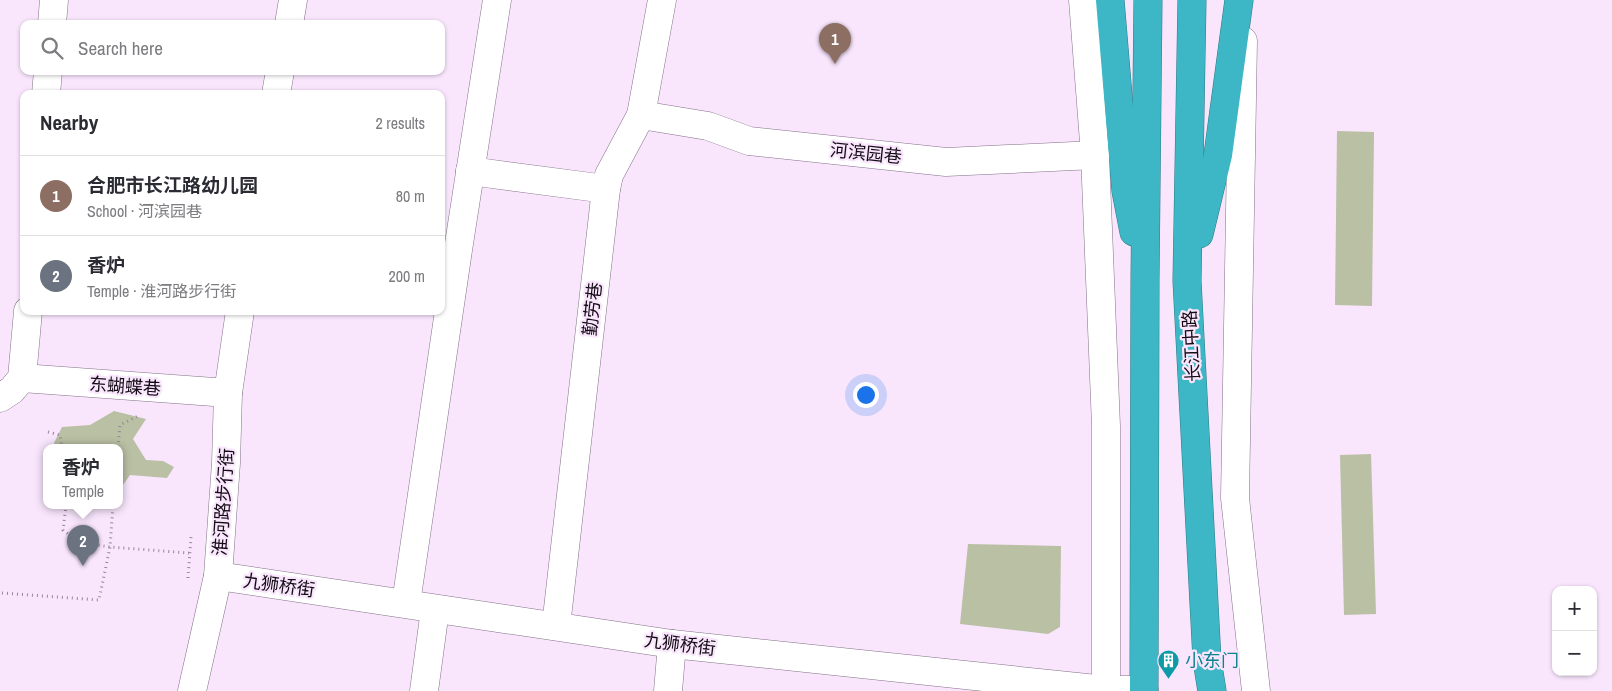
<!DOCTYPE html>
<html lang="en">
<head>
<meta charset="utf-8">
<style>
  :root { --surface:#fff; --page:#f7f7f7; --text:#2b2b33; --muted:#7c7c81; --line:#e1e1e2; --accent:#0b8043 }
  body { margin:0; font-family:"Archivo Narrow","Noto Sans SC",sans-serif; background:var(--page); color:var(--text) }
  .controls { position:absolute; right:15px; bottom:15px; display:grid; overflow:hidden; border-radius:10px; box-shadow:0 1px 4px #0004 }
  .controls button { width:45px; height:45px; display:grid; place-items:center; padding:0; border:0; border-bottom:1px solid var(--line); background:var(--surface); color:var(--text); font:25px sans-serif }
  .you { position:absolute; left:865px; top:394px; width:18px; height:18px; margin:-12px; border:4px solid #fff; border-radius:50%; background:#1a73e8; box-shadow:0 0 0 8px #1a73e833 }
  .badge { display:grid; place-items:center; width:32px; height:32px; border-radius:50%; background:var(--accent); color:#fff; font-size:16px; font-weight:700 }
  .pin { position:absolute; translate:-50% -41px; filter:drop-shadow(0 1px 2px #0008) }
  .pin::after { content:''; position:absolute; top:26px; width:18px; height:15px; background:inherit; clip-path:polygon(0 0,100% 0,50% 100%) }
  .popup { position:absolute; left:43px; top:444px; width:80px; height:65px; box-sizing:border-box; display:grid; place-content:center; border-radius:10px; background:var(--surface); filter:drop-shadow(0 1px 4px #0005); font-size:16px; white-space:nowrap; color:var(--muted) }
  .popup b { font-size:19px; color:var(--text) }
  .popup::after { content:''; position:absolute; left:50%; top:100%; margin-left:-10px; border:10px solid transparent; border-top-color:var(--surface) }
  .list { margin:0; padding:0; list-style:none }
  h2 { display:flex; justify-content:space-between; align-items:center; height:65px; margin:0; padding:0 20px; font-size:21px }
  h2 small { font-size:16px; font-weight:400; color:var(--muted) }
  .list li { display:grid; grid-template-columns:32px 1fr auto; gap:15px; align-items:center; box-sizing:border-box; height:80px; padding:0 20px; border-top:1px solid var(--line) }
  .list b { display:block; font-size:19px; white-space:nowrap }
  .list p { margin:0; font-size:16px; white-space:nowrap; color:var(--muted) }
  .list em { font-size:16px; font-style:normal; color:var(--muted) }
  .icon { flex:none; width:28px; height:28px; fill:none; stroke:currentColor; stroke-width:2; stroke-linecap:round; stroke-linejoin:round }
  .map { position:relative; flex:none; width:1612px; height:691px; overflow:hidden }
  .search { position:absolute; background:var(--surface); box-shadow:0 1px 4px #0004; left:20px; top:20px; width:425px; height:55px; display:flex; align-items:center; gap:12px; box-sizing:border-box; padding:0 18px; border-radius:10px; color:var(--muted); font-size:19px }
  .panel { position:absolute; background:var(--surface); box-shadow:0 1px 4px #0004; left:20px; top:90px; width:425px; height:225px; border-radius:10px }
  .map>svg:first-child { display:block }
  .green { fill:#bac0a3 }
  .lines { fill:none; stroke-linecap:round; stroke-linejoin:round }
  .street-casing { stroke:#847088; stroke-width:29 }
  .highway-casing { stroke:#2f7a87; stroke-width:29 }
  .path { stroke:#948697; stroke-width:3; stroke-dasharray:1 4; stroke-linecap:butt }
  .street { stroke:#fff; stroke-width:28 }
  .highway { stroke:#3db6c5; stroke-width:28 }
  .labels { text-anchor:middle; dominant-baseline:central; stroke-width:4.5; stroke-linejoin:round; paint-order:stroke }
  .street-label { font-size:18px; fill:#140c15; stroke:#f9e6fd }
  .culture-label { font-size:18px; fill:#0d838f; stroke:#f9e6fd; text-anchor:start }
</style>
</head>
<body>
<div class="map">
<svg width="1612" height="691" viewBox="0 0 1612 691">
  <rect width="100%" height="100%" fill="#f9e6fd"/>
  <g class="green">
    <polygon points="1337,131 1374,132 1372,306 1335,305"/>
    <polygon points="114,411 146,419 133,439 146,460 163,461 174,467 167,478 130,475 123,485 119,485 119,447 54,447 54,443 62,427 90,425"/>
    <polygon points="1371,454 1376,614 1344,615 1340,455"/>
    <polygon points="968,544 1061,546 1060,627 1048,634 960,624"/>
  </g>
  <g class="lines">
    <defs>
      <g id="street">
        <polyline points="1083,0 1095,155 1106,426 1106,691"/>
        <polyline points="52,24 54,0"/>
        <polyline points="289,24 293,0"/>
        <polyline points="1243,41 1235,498 1256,691"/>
        <polyline points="46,94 48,71"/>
        <polyline points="276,94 280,71"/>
        <polyline points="641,115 708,126 749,141 946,162 1095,155"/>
        <polyline points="470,171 606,189"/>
        <polyline points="22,378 228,393"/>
        <polyline points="0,398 12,390 22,378 28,311"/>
        <polyline points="218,576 672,644 1106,690 1144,690"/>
        <polyline points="406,603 458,250 497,0"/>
        <polyline points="556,626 606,189 609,175 641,115 662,0"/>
        <polyline points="192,691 218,576 226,463 228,393 240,311"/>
        <polyline points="424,691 435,610"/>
        <polyline points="668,691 672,644"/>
      </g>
      <g id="highway">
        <polyline points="1110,0 1126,191 1134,232"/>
        <polyline points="1192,0 1187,281 1207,660 1212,691"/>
        <polyline points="1199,234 1218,155 1239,0"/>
        <polyline points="1144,691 1145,280 1148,0"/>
      </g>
    </defs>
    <use href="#street" class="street-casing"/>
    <use href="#highway" class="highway-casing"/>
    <g class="path">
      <polyline points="48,432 60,435 62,447"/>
      <polyline points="118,447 120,425 140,415"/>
      <polyline points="66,505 63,530 79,542 110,547 189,553"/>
      <polyline points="188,578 191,537"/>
      <polyline points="2,593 99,600 110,547 113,505"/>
    </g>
    <use href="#street" class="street"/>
    <use href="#highway" class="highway"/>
  </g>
  <defs>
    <symbol id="building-pin" viewBox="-11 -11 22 30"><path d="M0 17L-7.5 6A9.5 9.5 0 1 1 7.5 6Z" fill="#0f9aa8" stroke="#f9e6fd"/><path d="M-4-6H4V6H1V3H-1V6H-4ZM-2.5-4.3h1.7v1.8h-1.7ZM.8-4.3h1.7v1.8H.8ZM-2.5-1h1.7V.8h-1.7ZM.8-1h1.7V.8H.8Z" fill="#fff"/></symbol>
  </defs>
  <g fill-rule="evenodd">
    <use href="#building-pin" x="1156" y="648" width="25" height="34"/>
  </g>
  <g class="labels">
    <g class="street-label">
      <text transform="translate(866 153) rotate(6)">河滨园巷</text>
      <text transform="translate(592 309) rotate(-84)">勤劳巷</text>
      <text transform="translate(1191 346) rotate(-93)">长江中路</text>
      <text transform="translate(125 386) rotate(4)">东蝴蝶巷</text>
      <text transform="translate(223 502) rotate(-86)">淮河路步行街</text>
      <text transform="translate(279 585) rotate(8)">九狮桥街</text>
      <text transform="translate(680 644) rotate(7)">九狮桥街</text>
    </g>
    <g class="culture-label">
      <text x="1185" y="660">小东门</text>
    </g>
  </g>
</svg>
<div class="controls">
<button>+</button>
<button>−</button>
</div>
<div class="you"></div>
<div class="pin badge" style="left:835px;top:64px;background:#8d6e63">1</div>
<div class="pin badge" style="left:83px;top:566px;background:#6b7280">2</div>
<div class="popup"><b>香炉</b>Temple</div>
<div class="search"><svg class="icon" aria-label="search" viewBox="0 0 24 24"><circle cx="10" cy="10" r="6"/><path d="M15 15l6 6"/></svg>Search here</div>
<section class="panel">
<h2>Nearby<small>2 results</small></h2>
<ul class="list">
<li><span class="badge" style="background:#8d6e63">1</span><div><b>合肥市长江路幼儿园</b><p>School · 河滨园巷</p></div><em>80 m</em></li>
<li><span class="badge" style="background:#6b7280">2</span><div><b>香炉</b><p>Temple · 淮河路步行街</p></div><em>200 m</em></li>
</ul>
</section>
</div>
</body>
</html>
